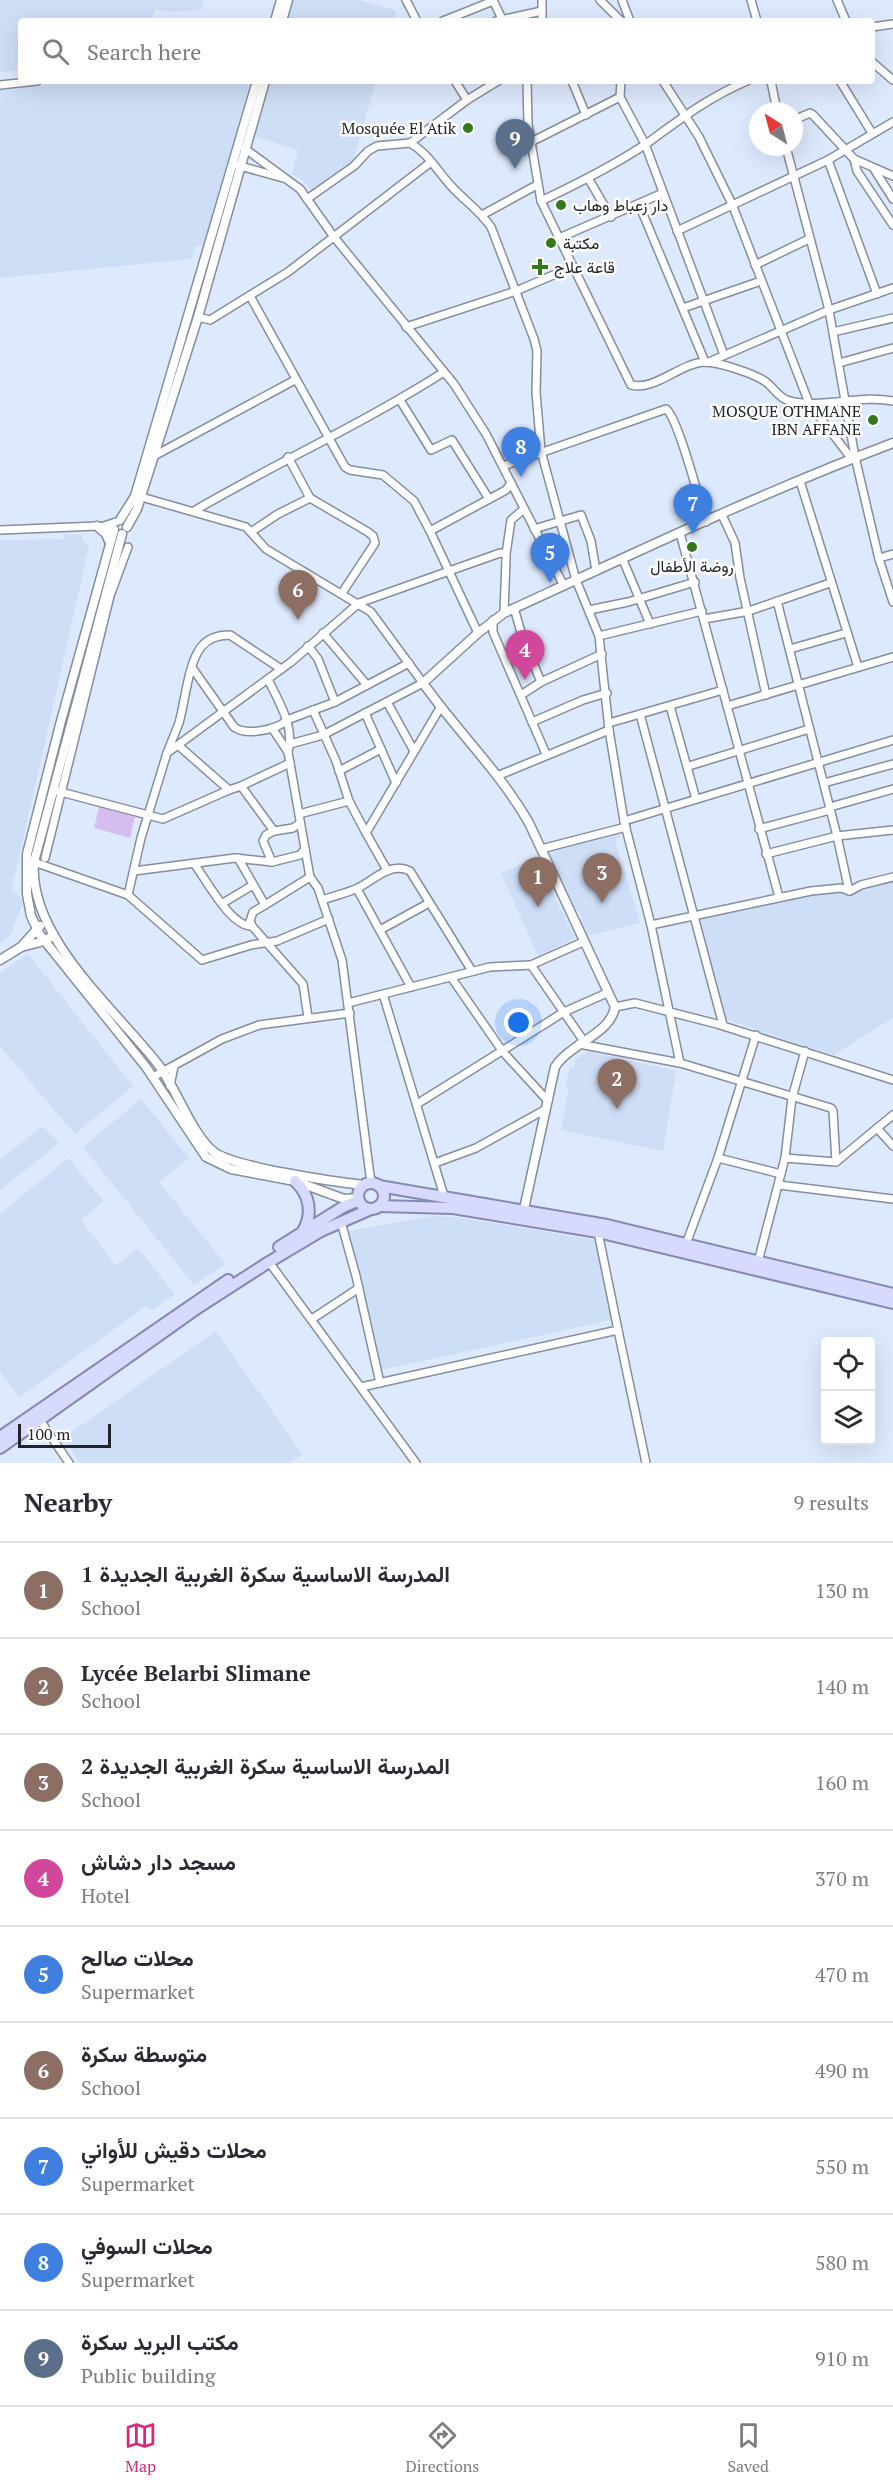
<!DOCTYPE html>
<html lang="en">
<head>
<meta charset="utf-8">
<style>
  :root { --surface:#fff; --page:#f7f7f7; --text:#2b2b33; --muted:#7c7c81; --line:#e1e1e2; --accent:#db2777 }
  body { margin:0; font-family:"PT Serif",Vazirmatn,serif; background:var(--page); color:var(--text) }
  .controls { position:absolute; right:18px; bottom:18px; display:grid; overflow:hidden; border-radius:6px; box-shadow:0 6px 24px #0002 }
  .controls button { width:54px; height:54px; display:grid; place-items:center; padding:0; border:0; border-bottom:2px solid var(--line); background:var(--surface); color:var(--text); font:30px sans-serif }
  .compass { position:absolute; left:749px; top:102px; width:54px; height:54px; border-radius:50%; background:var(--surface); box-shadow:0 6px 24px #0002; rotate:324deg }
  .scale { position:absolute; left:18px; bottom:15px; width:93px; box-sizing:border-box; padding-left:6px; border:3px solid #20242b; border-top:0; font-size:16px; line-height:21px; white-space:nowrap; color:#20242b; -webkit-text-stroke:4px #fff; paint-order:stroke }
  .you { position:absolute; left:519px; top:1023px; width:21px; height:21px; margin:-15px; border:4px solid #fff; border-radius:50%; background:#1a73e8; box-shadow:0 0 0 9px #1a73e833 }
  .badge { display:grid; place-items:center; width:39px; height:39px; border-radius:50%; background:var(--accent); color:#fff; font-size:20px; font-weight:700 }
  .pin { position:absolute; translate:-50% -50px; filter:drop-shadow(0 2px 3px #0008) }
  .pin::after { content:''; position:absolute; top:32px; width:21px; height:18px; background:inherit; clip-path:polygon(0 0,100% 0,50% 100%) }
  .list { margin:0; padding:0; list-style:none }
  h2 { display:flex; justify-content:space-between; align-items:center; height:78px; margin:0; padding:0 24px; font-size:26px }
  h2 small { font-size:20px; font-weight:400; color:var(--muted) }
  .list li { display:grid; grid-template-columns:39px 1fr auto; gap:18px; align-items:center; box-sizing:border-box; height:96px; padding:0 24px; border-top:2px solid var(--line) }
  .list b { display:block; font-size:22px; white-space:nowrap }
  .list p { margin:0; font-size:20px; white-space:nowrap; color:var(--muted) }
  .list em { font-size:20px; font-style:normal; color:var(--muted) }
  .icon { flex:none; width:33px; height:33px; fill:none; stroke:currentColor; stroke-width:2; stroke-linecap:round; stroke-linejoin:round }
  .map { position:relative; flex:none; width:893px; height:1463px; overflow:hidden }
  .search { position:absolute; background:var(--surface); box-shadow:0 6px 24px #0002; left:18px; right:18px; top:18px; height:66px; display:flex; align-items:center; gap:15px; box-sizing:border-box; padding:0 21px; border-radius:6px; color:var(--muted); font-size:22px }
  .sheet { height:942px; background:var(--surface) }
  nav { display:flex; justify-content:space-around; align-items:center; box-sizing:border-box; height:84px; border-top:2px solid var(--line); background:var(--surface); font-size:16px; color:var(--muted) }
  nav a { display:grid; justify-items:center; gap:3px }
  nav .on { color:var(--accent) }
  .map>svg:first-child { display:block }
  .built { fill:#cedef7 }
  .green { fill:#d5beef }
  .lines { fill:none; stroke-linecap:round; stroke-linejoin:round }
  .minor-casing { stroke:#838e9f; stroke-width:10 }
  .tertiary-casing { stroke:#838e9f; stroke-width:11 }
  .primary-casing { stroke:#8689b3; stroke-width:14 }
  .minor { stroke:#fff; stroke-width:7 }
  .tertiary { stroke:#fff; stroke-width:8 }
  .primary { stroke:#d7d9fd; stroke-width:10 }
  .poi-dot { fill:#337819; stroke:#fff; stroke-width:2 }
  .labels { text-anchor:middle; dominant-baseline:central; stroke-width:5; stroke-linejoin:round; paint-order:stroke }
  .poi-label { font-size:16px; fill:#20242b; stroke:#fff; text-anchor:start }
</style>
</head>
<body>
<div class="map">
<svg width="893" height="1463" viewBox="0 0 893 1463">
  <rect width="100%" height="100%" fill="#dde9fc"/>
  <g class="built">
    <polygon points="0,0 204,0 201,10 169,12 155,9 151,21 21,21 21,70 0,72"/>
    <polygon points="293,0 360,0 396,11 393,21 287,21"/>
    <polygon points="84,81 250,81 208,245 195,246 191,259 0,278 0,90"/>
    <polygon points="269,81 376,81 352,165 312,192 303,180 292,174 298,150 253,136"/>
    <polygon points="82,534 82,540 89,546 12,889 24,901 10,936 0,944 0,540 64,539 64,535"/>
    <polygon points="619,832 621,838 616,839 616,843 640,923 587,936 580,921 582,917 579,911 575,910 548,853"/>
    <polygon points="535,858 575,938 538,956 501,873"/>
    <polygon points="893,877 893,1018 833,1055 722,1018 696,919 778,899 843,889"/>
    <polygon points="28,954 133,1086 75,1134 0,1046 0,973"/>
    <polygon points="587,1051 676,1071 663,1151 561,1130 569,1088 565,1087 570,1066 574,1067 576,1058 579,1058 581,1054 585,1055"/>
    <polygon points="141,1099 189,1158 159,1182 225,1264 194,1285 83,1147"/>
    <polygon points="42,1126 59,1143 0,1190 0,1160"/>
    <polygon points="68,1158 103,1201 81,1220 116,1266 138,1248 175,1294 153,1310 146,1306 20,1397 0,1372 0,1214"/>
    <polygon points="432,1216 456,1217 595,1240 612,1320 381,1370 348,1231"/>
    <polygon points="216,1331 302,1454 290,1463 80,1463 63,1438"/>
  </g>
  <polygon class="green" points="99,807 135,817 130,838 94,828"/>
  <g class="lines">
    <defs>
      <g id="minor">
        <polyline points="406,0 417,21"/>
        <polyline points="493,0 502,19"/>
        <polyline points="600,0 621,21"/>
        <polyline points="622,0 630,21"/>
        <polyline points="751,0 757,21"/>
        <polyline points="837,0 846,21"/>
        <polyline points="443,21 493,1"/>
        <polyline points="496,21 542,11"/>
        <polyline points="542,21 542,0"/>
        <polyline points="872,27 893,24"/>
        <polyline points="872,62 893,80"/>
        <polyline points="455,81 467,100"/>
        <path d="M498,81L467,100L410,143C428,153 438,172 452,187C465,201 480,211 491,227L534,339L537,351L536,392L541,451L576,580L599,636L609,730L624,821L651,925L680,1063"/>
        <path d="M527,81L528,124L541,201L631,385C655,391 680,363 705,362C719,362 755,374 766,382C774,388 778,397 787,400C821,410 859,394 893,401"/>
        <polyline points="572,81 586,115"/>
        <polyline points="621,81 620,97 645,144 724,355"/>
        <polyline points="663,81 699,137 732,204 809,403 851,458"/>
        <polyline points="771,81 777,111"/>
        <polyline points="840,81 872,133"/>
        <polyline points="0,85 37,81"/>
        <polyline points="794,120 810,113 813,115 854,159 893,176"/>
        <polyline points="531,142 620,97"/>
        <polyline points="786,147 829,310 855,457 879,559 893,602"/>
        <polyline points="244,148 300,189 334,237 454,384 486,434 564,586"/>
        <polyline points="854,159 857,171 893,225"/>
        <polyline points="828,160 877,294"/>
        <polyline points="233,164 283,178"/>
        <polyline points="874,169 893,199"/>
        <polyline points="588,178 611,217"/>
        <polyline points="307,199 354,166 368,151 377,146 410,143"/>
        <path d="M541,201C577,184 613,166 646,144C679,120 709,97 747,81"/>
        <polyline points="643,214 705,362"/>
        <polyline points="482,215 537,185"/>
        <polyline points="677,231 828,160 893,122"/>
        <polyline points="559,238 663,193"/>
        <polyline points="755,265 809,239"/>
        <polyline points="250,296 345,467 350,470 383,475 414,501 430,531 478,633"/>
        <polyline points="683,308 761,281"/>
        <polyline points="198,317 210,320 288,272 431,162"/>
        <polyline points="406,327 516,291 572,267"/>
        <polyline points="833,332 893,318"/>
        <polyline points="709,362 829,310 893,288"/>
        <polyline points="839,363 893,348"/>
        <polyline points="400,400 431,450 452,440 489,499"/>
        <polyline points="154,456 295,380"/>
        <polyline points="288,457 310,498 368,532 373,536 375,543 342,593"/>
        <path d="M503,466L666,409C678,417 700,503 706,522"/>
        <polyline points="800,481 858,667"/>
        <polyline points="138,496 246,527 266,549 371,612 423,683 323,735 290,744"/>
        <path d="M194,511C276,463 364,423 444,372"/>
        <polyline points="722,515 735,543 740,578 766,695"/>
        <polyline points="101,527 116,522"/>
        <polyline points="534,529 581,515 591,541 596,571"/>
        <polyline points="0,530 97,526 114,529"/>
        <polyline points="430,531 506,490 511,483"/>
        <polyline points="251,532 278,514 310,498"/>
        <polyline points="680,533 779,897"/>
        <polyline points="506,554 511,520 524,509"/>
        <polyline points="879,558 893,554"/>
        <polyline points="623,560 650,624"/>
        <polyline points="777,601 837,836 849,891"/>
        <polyline points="514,608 523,639 541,682"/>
        <polyline points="589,610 628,602 695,582"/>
        <polyline points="704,619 749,611 830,583"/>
        <polyline points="493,620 493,632 546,754"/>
        <polyline points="323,633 367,685"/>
        <polyline points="599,636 702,611"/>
        <polyline points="308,646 318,659 335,702"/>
        <polyline points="790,649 846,633"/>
        <path d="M193,669L234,727C246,736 277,730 287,720L335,702L409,663"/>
        <path d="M268,679C279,703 295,726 288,752L310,877L318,888L342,960L371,1183"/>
        <polyline points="521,695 541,682 602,654"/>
        <polyline points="387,702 414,751"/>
        <polyline points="670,706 696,799"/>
        <polyline points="727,706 893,657"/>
        <polyline points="313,710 336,761 349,801 366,833 440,708"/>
        <polyline points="365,713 396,783"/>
        <polyline points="640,714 723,1025"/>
        <polyline points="532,722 583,700 607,693"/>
        <polyline points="609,723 723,690"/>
        <polyline points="272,728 288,752"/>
        <polyline points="179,746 229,790 241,786 274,831 293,828 300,823"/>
        <path d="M167,753C171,743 175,733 179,723C185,702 188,664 201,647C208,638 219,635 230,635L281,669"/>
        <polyline points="689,766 809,729"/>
        <polyline points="339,771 381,749"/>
        <polyline points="497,776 609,730"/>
        <polyline points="824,783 893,764"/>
        <polyline points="241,786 290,763"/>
        <polyline points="57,791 163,819 229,790"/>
        <polyline points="830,807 893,789"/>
        <polyline points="299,814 349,801"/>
        <polyline points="624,821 893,740"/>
        <polyline points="759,829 830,810"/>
        <polyline points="366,833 387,870"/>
        <polyline points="541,849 626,827"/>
        <polyline points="766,854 837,836 893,830"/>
        <polyline points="45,858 110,596 128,547"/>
        <polyline points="238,858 265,905 310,877"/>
        <polyline points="34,862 128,895 141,838 167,753 291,662 359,603 500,553 506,554 506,559 504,613"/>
        <polyline points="272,862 263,841 266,835 274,831"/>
        <path d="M195,865C207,881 231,927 252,926"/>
        <polyline points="134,871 235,858 272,862 300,855 305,849"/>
        <polyline points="357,889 411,987"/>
        <polyline points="128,895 202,960 251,945 277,941 329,919"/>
        <path d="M322,900C334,896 347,893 358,888C374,880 391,861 410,871L472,971"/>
        <polyline points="223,903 253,885"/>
        <polyline points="265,905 253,912 250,921 252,926 303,984 308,1017"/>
        <polyline points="651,925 811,891 841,888 850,891 861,885 893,877"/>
        <polyline points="380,930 429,903"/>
        <polyline points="531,965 583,942"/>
        <polyline points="451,977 503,1052 548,1101"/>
        <polyline points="383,994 444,1196"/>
        <polyline points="348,1003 490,967 531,965 583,1040"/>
        <polyline points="615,1007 635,1003 717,1024 893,1080"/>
        <polyline points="579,1044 680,1063 831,1108 833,1111 836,1162"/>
        <polyline points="153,1077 222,1039 259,1025 350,1013"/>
        <polyline points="170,1086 174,1066"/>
        <polyline points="417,1104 564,1012 607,993"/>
        <polyline points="877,1128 893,1146"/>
        <polyline points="718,1158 781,1174"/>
        <polyline points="785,1158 836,1162 893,1115"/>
        <polyline points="435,1163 476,1148 546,1109"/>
        <polyline points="779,1185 893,1199"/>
        <polyline points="341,1222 356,1276 380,1383"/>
        <polyline points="686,1244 718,1158 756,1035"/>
        <polyline points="269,1262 416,1463"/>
        <polyline points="758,1262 785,1158 792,1098 805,1051"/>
        <polyline points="312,1319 359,1288"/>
        <polyline points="618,1330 646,1463"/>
        <polyline points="361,1387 618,1330 598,1232"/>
        <polyline points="40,1420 69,1463"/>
      </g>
      <g id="tertiary">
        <polyline points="275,21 281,0"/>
        <polyline points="282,21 288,0"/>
        <polyline points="120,520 135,496 257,81"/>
        <polyline points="97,526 106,534 109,541"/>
        <polyline points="127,527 137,509 198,317 265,81"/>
        <polyline points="114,530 61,721 27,854 27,894 31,916 40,935 146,1067 206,1157 231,1169 295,1181 344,1199 358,1198"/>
        <path d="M122,534L34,862C28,937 115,1009 157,1063C176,1087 192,1135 214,1152C234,1167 335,1182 364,1185"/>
        <polyline points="21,947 44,941 54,935"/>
        <polyline points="0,960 21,947 40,926"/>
        <path d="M524,1209L555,1067C569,1044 611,1034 615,1007L529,823C500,772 457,731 423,683L478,633L504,613C632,554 761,493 893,443"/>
      </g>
      <g id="primary">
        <path d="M295,1181C310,1195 313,1214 303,1231"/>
        <circle cx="371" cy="1196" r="13"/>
        <polyline points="379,1186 607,1225 893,1294"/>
        <polyline points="379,1206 453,1208 598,1232 893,1303"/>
        <polyline points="279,1247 343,1207 359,1200"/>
        <polyline points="0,1437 228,1280"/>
        <polyline points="0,1448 199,1307 269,1262 321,1231 371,1209"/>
      </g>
    </defs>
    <use href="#minor" class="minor-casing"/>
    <use href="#tertiary" class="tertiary-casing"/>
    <use href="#primary" class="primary-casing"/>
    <use href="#minor" class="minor"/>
    <use href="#tertiary" class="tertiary"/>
    <use href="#primary" class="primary"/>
  </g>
  <g class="poi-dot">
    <circle cx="468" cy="128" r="6"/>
    <circle cx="561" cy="205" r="6"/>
    <circle cx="551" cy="243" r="6"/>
    <path d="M537 258h6v6h6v6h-6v6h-6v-6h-6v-6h6z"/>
    <circle cx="873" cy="420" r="6"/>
    <circle cx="692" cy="547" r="6"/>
  </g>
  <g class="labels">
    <g class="poi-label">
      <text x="456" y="128" text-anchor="end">Mosquée El Atik</text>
      <text x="573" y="205">دار زعباط وهاب</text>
      <text x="563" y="243">مكتبة</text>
      <text x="554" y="267">قاعة علاج</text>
      <text x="861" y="411" text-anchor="end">MOSQUE OTHMANE<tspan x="861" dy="18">IBN AFFANE</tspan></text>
      <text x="692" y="566" text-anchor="middle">روضة الأطفال</text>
    </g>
  </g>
</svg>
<div class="controls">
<button><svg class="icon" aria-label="locate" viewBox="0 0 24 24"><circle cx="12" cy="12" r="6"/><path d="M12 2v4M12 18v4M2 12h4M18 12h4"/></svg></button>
<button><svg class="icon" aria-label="layers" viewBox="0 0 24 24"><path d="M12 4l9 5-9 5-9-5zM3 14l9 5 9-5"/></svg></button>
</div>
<svg class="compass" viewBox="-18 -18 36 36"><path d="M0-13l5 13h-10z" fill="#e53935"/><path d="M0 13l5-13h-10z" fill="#7c7c81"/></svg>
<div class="scale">100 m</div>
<div class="you"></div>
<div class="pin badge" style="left:538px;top:907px;background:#8d6e63">1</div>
<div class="pin badge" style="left:617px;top:1109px;background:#8d6e63">2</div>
<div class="pin badge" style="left:602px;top:903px;background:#8d6e63">3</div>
<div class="pin badge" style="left:525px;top:680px;background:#d1479c">4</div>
<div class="pin badge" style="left:550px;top:583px;background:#3f7fe0">5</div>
<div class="pin badge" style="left:298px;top:620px;background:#8d6e63">6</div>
<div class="pin badge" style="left:693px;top:534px;background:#3f7fe0">7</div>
<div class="pin badge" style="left:521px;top:477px;background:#3f7fe0">8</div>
<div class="pin badge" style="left:515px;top:169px;background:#5c6f8a">9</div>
<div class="search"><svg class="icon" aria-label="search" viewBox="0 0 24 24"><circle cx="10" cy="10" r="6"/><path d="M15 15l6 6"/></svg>Search here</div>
</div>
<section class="sheet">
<h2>Nearby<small>9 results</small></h2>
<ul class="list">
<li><span class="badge" style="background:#8d6e63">1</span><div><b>المدرسة الاساسية سكرة الغربية الجديدة 1</b><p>School</p></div><em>130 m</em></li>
<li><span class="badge" style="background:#8d6e63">2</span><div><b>Lycée Belarbi Slimane</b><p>School</p></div><em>140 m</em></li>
<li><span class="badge" style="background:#8d6e63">3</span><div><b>المدرسة الاساسية سكرة الغربية الجديدة 2</b><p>School</p></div><em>160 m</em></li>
<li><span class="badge" style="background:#d1479c">4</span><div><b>مسجد دار دشاش</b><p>Hotel</p></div><em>370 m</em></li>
<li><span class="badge" style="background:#3f7fe0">5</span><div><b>محلات صالح</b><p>Supermarket</p></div><em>470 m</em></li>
<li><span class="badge" style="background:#8d6e63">6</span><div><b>متوسطة سكرة</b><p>School</p></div><em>490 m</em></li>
<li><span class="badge" style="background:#3f7fe0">7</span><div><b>محلات دقيش للأواني</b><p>Supermarket</p></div><em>550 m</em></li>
<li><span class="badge" style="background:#3f7fe0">8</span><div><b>محلات السوفي</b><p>Supermarket</p></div><em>580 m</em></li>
<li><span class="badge" style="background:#5c6f8a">9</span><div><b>مكتب البريد سكرة</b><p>Public building</p></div><em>910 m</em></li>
</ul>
</section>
<nav>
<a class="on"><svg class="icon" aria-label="map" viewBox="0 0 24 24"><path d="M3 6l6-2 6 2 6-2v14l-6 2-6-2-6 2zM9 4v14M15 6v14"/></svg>Map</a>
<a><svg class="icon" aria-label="directions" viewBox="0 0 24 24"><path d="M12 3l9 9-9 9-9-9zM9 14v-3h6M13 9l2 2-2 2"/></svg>Directions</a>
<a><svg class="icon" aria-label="saved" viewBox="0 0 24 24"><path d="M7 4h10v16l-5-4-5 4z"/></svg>Saved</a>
</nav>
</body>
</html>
